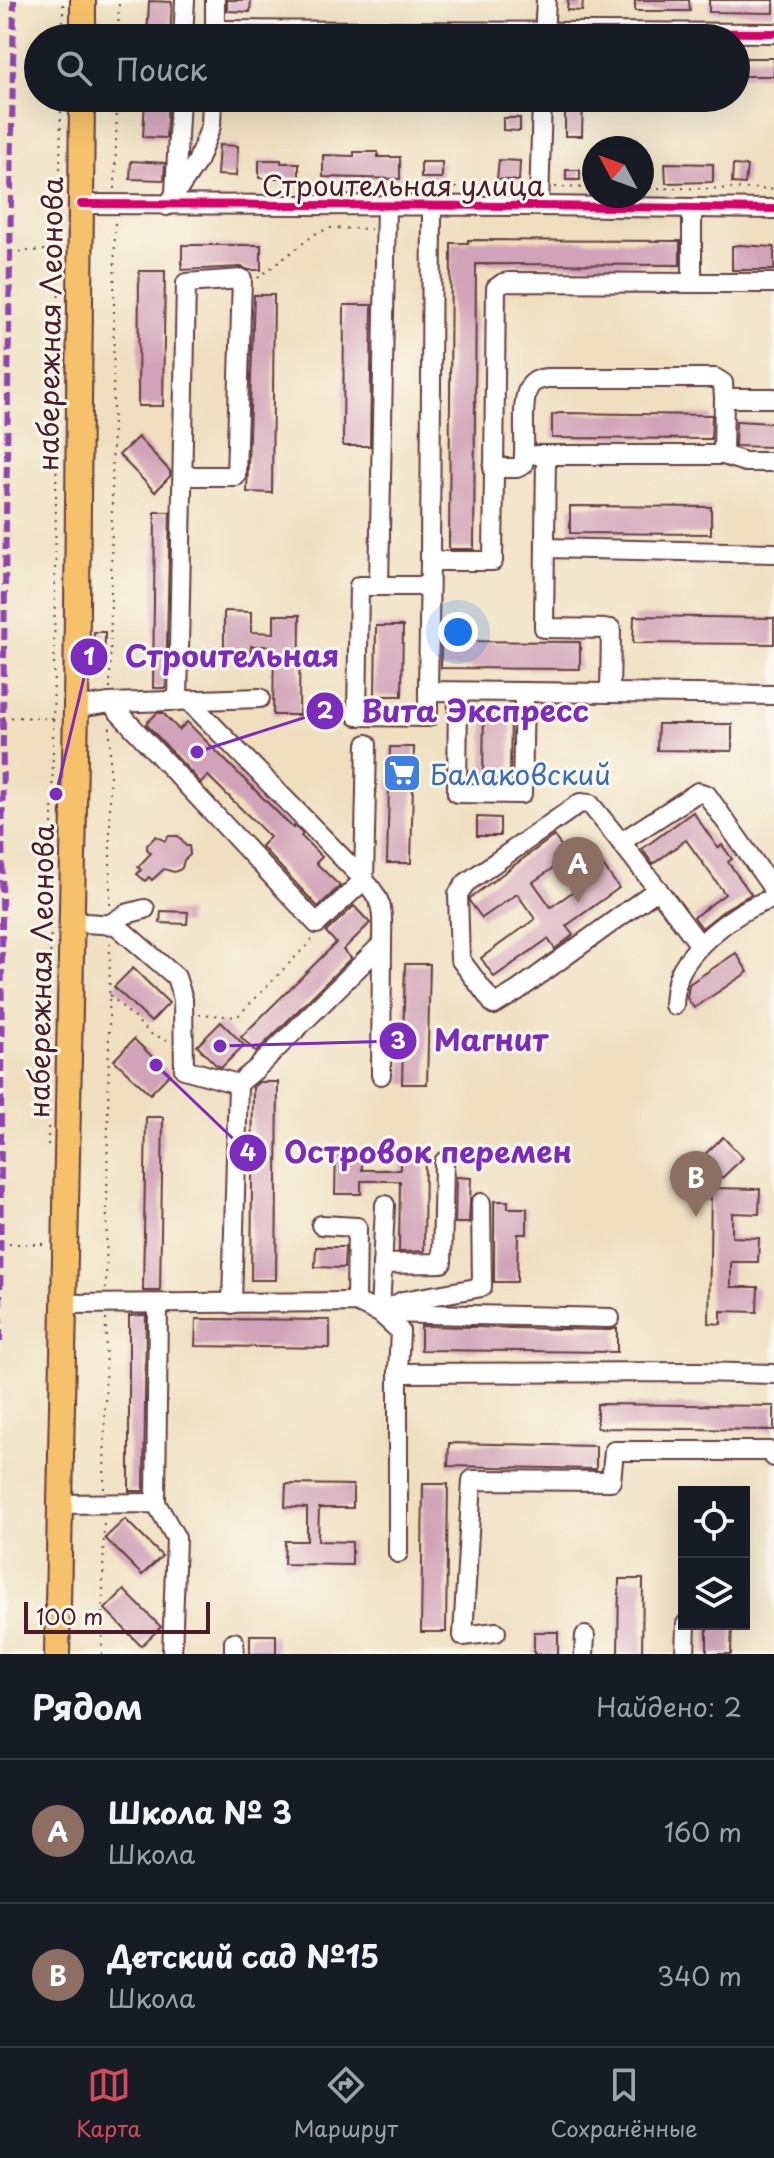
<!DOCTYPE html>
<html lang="ru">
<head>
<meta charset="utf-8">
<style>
  :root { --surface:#171b24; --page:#20242c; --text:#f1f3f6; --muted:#9ea1a6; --line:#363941; --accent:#d1495b }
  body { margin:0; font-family:"Playpen Sans",sans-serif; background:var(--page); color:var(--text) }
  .controls { position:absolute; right:24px; bottom:24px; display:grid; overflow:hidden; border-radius:0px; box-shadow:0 8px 32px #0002 }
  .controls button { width:72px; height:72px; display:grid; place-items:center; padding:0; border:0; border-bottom:2px solid var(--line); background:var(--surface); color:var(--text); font:40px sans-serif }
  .compass { position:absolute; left:582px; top:136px; width:72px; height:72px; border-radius:50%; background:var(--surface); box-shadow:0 8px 32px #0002; rotate:311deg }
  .scale { position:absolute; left:24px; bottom:20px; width:186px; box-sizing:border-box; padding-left:8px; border:4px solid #4a1f2b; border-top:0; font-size:22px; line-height:28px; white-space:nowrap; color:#4a1f2b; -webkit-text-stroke:6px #fbf7ec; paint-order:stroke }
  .you { position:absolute; left:458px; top:632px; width:28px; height:28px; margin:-20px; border:6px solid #fff; border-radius:50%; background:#1a73e8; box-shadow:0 0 0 12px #1a73e833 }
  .badge { display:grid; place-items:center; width:52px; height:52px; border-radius:50%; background:var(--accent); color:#fff; font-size:26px; font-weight:700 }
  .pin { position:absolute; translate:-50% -66px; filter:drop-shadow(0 2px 4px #0008) }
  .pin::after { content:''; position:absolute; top:42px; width:28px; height:24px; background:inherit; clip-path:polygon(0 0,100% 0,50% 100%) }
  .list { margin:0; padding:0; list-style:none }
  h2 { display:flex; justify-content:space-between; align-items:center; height:104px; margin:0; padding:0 32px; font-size:34px }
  h2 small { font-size:26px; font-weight:400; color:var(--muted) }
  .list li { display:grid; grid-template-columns:52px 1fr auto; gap:24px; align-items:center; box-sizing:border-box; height:144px; padding:0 32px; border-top:2px solid var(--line) }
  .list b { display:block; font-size:30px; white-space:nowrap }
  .list p { margin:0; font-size:26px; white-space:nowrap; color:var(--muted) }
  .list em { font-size:26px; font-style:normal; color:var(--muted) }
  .icon { flex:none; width:44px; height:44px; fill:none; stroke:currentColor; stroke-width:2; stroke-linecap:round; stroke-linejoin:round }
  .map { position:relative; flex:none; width:774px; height:1654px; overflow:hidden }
  .search { position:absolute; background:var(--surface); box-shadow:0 8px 32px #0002; left:24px; right:24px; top:24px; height:88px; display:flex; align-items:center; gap:20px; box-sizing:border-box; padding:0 28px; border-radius:44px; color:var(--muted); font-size:30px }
  .sheet { height:392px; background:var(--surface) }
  nav { display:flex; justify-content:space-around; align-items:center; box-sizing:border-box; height:112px; border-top:2px solid var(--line); background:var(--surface); font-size:22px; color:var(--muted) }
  nav a { display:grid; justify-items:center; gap:4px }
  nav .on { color:var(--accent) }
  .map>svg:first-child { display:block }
  .building { fill:#d1a3b8 }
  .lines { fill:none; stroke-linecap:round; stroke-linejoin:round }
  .minor-casing { stroke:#633c41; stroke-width:22 }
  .major-casing { stroke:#633c41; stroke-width:28 }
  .path { stroke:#633c41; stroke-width:2; stroke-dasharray:2 6; stroke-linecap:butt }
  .minor { stroke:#fff; stroke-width:18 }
  .major { stroke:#f5c16b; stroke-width:24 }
  .quiet { stroke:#8e44ad; stroke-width:6; stroke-dasharray:12 6; stroke-linecap:butt }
  .cycleway-casing { stroke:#fbf7ec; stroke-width:13 }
  .cycleway { stroke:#d6006c; stroke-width:8 }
  .labels { text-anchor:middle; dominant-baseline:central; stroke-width:6; stroke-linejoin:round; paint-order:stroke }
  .street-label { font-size:28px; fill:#4a1f2b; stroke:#fbf7ec }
  .shop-label { font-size:28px; fill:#366cbe; stroke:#fbf7ec; text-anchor:start }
  .leader { fill:none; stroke:#7b2cbf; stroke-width:3 }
  .callout-dot { fill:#7b2cbf; stroke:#fbf7ec; stroke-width:3 }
  .mark-label { font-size:24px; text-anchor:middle; font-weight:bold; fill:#fff }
  .callout-label { font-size:30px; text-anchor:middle; font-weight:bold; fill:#7b2cbf; stroke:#fbf7ec; stroke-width:6; stroke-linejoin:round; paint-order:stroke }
</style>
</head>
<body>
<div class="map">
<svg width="774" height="1654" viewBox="0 0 774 1654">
  <rect width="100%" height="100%" fill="#fbf7ec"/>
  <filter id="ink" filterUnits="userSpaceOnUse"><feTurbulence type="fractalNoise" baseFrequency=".0125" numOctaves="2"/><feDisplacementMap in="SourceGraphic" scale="16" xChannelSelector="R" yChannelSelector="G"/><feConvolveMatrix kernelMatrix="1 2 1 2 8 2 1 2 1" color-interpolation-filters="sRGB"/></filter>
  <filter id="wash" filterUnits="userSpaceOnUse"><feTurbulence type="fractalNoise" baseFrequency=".006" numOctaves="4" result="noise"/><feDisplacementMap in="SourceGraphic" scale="32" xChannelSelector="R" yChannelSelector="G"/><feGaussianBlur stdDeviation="1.8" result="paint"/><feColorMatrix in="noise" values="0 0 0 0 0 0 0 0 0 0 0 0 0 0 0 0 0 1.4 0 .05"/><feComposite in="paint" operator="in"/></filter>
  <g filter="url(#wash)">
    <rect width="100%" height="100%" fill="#efdfbf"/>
    <g id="blocks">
      <g class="building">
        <polygon points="227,0 251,0 250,12 227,11"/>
        <polygon points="568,0 583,0 582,11 567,10"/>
        <polygon points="635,0 689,0 690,11 635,11"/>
        <polygon points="709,0 774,0 774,13 709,12"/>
        <polygon points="149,1 172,2 170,38 147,38"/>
        <rect x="736" y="58" width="38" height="18"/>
        <polygon points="145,98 168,98 166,138 143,137"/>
        <polygon points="565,98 583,98 582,136 565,136"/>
        <polygon points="503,118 520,118 520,131 503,130"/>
        <polygon points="219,145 238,146 236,176 217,175"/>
        <polygon points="354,152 378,152 378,157 400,157 400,179 323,177 323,155 354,156"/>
        <polygon points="259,160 281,160 281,163 299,163 299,178 259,178"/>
        <polygon points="499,160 520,161 519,181 497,179"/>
        <polygon points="131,161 165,163 164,180 130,179"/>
        <rect x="421" y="162" width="21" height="16"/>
        <polygon points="665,163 713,164 713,182 666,183"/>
        <polygon points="733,165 747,166 745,184 732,183"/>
        <rect x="566" y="170" width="14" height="10"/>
        <polygon points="468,240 680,241 680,265 476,264 474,549 449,549 451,243 468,243"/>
        <polygon points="182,245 261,245 261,270 249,270 241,267 182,270"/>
        <polygon points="739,245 774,247 774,270 732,270 732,246"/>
        <polygon points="139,271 165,271 163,406 138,406"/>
        <polygon points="254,295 274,295 272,493 247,492"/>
        <polygon points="344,305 372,305 370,446 343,446"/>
        <polygon points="559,413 712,415 711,439 552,438 552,415"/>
        <polygon points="736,421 774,423 774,447 735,446"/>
        <polygon points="138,437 170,471 170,476 155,492 119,455"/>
        <polygon points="570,506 711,507 711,534 570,533"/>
        <polygon points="155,512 170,512 166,688 153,688"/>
        <polygon points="224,611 251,612 251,632 274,633 274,615 300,615 299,715 273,715 274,646 251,646 250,656 224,656"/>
        <polygon points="634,616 774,618 774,644 633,643"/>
        <polygon points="376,626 403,626 402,696 375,696"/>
        <polygon points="94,632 105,632 104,675 93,675"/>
        <polygon points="441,641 580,642 580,669 441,668"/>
        <polygon points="484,708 511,709 510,779 483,779"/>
        <polygon points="157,713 163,713 179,730 187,722 293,828 294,826 303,834 301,836 322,857 316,863 340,886 318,907 261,846 270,837 208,776 201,783 146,724"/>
        <polygon points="658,724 732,724 732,751 657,750"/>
        <polygon points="390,747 414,747 411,863 387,863"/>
        <polygon points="693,812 718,848 722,845 732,859 728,862 751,894 727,908 702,928 694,917 725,894 686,840 653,864 642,849"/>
        <polygon points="477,817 500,818 500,836 477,836"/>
        <polygon points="156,836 165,841 169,836 178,836 186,846 189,846 190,855 184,860 182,868 179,870 174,872 164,869 152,880 149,877 145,881 137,874 141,870 138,867 151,853 147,849 147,845"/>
        <polygon points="554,836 569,857 533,882 551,907 585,883 574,867 594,853 619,888 566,926 573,935 555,949 548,939 494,977 481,958 535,919 517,894 482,918 470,902 470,898"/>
        <polygon points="354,906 370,923 343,950 351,958 256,1052 241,1037 336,943 326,932"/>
        <polygon points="161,911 188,912 187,924 160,923"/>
        <polygon points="736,953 748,972 694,1008 687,998 689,984"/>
        <polygon points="405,964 430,964 427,1084 402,1084"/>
        <polygon points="133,968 169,1003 151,1022 114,987"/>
        <polygon points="221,1022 244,1045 222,1067 216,1065 197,1046"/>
        <polygon points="134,1039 170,1074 150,1094 114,1060"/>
        <polygon points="259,1082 278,1082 276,1280 251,1280 253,1087"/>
        <polygon points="146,1117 163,1117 160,1291 143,1291"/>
        <polygon points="723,1137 743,1158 722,1178 701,1158"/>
        <polygon points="336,1150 362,1151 362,1170 400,1170 400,1154 425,1154 424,1251 399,1252 400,1181 361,1181 361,1194 335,1194"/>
        <polygon points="456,1177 471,1178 469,1223 455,1223"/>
        <polygon points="711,1188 760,1189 759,1214 732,1213 732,1237 759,1238 758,1262 731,1262 731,1287 758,1287 757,1312 721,1311 721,1324 709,1323"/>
        <polygon points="494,1201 508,1201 508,1208 527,1208 527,1234 518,1234 517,1282 494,1282"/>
        <polygon points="316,1247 345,1247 344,1268 315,1267"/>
        <polygon points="146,1315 144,1491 129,1491 129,1316"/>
        <polygon points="196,1319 330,1320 330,1348 195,1346"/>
        <polygon points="421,1326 610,1330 617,1328 617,1352 421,1350"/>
        <polygon points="597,1404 774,1406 774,1430 597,1428"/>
        <polygon points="449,1443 596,1446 596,1469 448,1466"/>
        <polygon points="286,1484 353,1485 353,1508 319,1508 318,1541 352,1542 352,1565 284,1564 285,1541 307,1541 307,1508 285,1507"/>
        <polygon points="423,1484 448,1484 446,1632 421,1632"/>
        <polygon points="125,1519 162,1556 142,1575 105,1538"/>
        <polygon points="619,1579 643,1579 642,1654 618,1654"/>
        <polygon points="124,1590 161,1627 141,1646 105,1609"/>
        <polygon points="707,1624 732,1624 731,1654 707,1654"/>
        <rect x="534" y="1632" width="24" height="22"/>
        <rect x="250" y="1635" width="26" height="19"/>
      </g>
    </g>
  </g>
  <g filter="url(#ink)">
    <use href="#blocks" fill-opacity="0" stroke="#633c41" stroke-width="2"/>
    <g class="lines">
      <defs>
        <g id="minor">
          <polyline points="215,30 774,33"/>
          <polyline points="183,38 185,0"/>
          <polyline points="215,38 215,0"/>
          <polyline points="544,38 546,0"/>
          <polyline points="175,193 180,98"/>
          <polyline points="81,204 539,206 774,209"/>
          <polyline points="167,206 197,162 211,126 212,98"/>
          <polyline points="432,206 430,561 493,561 496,288 503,283 509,282 692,283 692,208"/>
          <polyline points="539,206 542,98"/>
          <polyline points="692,283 774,283"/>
          <polyline points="536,455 723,455 745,462 774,462"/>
          <polyline points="723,455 724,398 774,398"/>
          <path d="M493,468H517L523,465C527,445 519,400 530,386C534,380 540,379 547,378H715L723,383L724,398"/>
          <polyline points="545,548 774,553"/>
          <polyline points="430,561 428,691 610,693 611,629 544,628 546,455"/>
          <polyline points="379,586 386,206"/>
          <polyline points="428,691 428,717 357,716 359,586 429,586"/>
          <polyline points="458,692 457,793 522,794 524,692"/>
          <polyline points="610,693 774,695"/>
          <polyline points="178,701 186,283 242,279 236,476 183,476"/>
          <polyline points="110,703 260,698"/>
          <polyline points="76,708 110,703 317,924 364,880 188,700"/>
          <path d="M367,744L364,880C386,904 382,913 382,944"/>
          <polyline points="621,842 698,792 707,795 769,883 774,893"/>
          <path d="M658,889L517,991L494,1005L460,959L458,894L466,883L580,803L590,804C628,850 664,897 699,944"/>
          <polyline points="70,922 116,925 176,977 183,999 184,1069 238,1084 232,1304"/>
          <polyline points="110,924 126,914 145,909"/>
          <path d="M674,1005C675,994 675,983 680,973C695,943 741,906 774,899"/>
          <polyline points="238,1084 256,1069 382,944 381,1075"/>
          <polyline points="321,1225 357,1227 356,1302"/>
          <polyline points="382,1264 442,1263 444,1162"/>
          <polyline points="63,1304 356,1302 380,1313 400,1331 398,1373 698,1372 774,1374"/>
          <polyline points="383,1312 403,1301 482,1287 481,1203"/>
          <polyline points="380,1313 610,1318"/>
          <polyline points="380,1313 385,1205"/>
          <polyline points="398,1373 398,1553"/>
          <polyline points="156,1503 158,1304"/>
          <polyline points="59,1504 156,1503 176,1538 172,1654"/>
          <polyline points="496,1632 463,1636 472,1480 611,1481 614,1451 769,1451 774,1457"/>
          <polyline points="234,1654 234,1642"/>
          <polyline points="584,1654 585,1636"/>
          <polyline points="685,1654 686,1624"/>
        </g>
        <g id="major">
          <polyline points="83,38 83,0"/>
          <polyline points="57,1654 76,708 82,98"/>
        </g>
      </defs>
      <use href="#minor" class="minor-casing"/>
      <use href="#major" class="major-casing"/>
      <g class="path">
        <polyline points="63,38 63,0"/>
        <polyline points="118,38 119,0"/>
        <polyline points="555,187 594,188"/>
        <polyline points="642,188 774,189"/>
        <polyline points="115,189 117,98"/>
        <polyline points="335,189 525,187"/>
        <polyline points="11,252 46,250 62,254"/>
        <polyline points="258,278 315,234 330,228 371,229"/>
        <polyline points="110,689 115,219"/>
        <polyline points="3,717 54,718"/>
        <polyline points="110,727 110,905"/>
        <polyline points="110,995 151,1034 167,1040"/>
        <polyline points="199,1014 237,1017 312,940"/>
        <polyline points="48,1145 61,98"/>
        <polyline points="1,1244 47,1244"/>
        <polyline points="106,1289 110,939"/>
        <polyline points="104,1489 106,1319"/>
        <polyline points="102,1654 104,1519"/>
      </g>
      <use href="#minor" class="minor"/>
      <use href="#major" class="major"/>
      <polyline class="quiet" points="0,1342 3,717 14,0"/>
      <defs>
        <g id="cycleway">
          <polyline points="215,30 774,33"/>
          <polyline points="81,204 539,206 774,209"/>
        </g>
      </defs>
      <use href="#cycleway" class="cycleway-casing"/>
      <use href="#cycleway" class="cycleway"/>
    </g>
  </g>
  <defs>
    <symbol id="supermarket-square" viewBox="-11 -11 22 22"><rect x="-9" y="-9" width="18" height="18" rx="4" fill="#3f7fe0" stroke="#fbf7ec"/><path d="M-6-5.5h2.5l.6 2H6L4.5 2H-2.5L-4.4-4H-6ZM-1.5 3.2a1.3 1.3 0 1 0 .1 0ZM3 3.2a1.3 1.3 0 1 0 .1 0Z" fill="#fff"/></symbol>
  </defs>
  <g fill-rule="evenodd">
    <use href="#supermarket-square" x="380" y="751" width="44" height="44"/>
  </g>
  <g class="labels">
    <g class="street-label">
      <text x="403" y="184">Строительная улица</text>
      <text transform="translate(49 324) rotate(-89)">набережная Леонова</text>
      <text transform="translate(40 971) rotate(-89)">набережная Леонова</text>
    </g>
    <g class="shop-label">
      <text x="430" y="773">Балаковский</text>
    </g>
  </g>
  <path class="leader" d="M56 794L89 657M197 752L325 711M220 1046L398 1041M156 1065L248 1153"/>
  <g class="callout-dot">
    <circle cx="56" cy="794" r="8"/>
    <circle cx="197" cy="752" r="8"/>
    <circle cx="220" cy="1046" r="8"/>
    <circle cx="156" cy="1065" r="8"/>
    <circle cx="89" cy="657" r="20"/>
    <circle cx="325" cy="711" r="20"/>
    <circle cx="398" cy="1041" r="20"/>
    <circle cx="248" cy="1153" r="20"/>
  </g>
  <g class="mark-label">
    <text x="89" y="665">1</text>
    <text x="325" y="719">2</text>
    <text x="398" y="1049">3</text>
    <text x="248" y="1161">4</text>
  </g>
  <g class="callout-label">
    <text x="232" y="667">Строительная</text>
    <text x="475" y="722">Вита Экспресс</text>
    <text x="491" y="1051">Магнит</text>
    <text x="428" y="1163">Островок перемен</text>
  </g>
</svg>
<div class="controls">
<button><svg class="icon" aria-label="locate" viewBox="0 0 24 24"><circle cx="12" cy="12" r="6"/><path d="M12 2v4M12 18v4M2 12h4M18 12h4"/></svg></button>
<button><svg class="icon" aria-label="layers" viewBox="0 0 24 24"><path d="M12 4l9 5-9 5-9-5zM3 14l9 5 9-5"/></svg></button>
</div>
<svg class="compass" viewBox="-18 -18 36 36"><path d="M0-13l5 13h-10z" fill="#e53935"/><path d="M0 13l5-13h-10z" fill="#9ea1a6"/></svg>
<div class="scale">100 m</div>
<div class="you"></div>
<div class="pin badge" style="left:578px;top:903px;background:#8d6e63">A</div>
<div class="pin badge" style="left:696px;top:1217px;background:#8d6e63">B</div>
<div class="search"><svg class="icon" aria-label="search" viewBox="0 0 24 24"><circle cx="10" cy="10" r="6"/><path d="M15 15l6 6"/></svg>Поиск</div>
</div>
<section class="sheet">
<h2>Рядом<small>Найдено: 2</small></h2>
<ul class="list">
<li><span class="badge" style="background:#8d6e63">A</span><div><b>Школа № 3</b><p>Школа</p></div><em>160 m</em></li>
<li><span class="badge" style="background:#8d6e63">B</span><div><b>Детский сад №15</b><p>Школа</p></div><em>340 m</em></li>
</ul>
</section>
<nav>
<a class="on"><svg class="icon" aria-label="map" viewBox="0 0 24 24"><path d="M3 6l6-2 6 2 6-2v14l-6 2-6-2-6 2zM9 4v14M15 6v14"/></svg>Карта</a>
<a><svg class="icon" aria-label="directions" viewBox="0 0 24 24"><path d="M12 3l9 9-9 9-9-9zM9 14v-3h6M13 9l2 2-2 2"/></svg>Маршрут</a>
<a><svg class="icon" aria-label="saved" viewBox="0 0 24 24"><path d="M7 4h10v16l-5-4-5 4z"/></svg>Сохранённые</a>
</nav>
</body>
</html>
